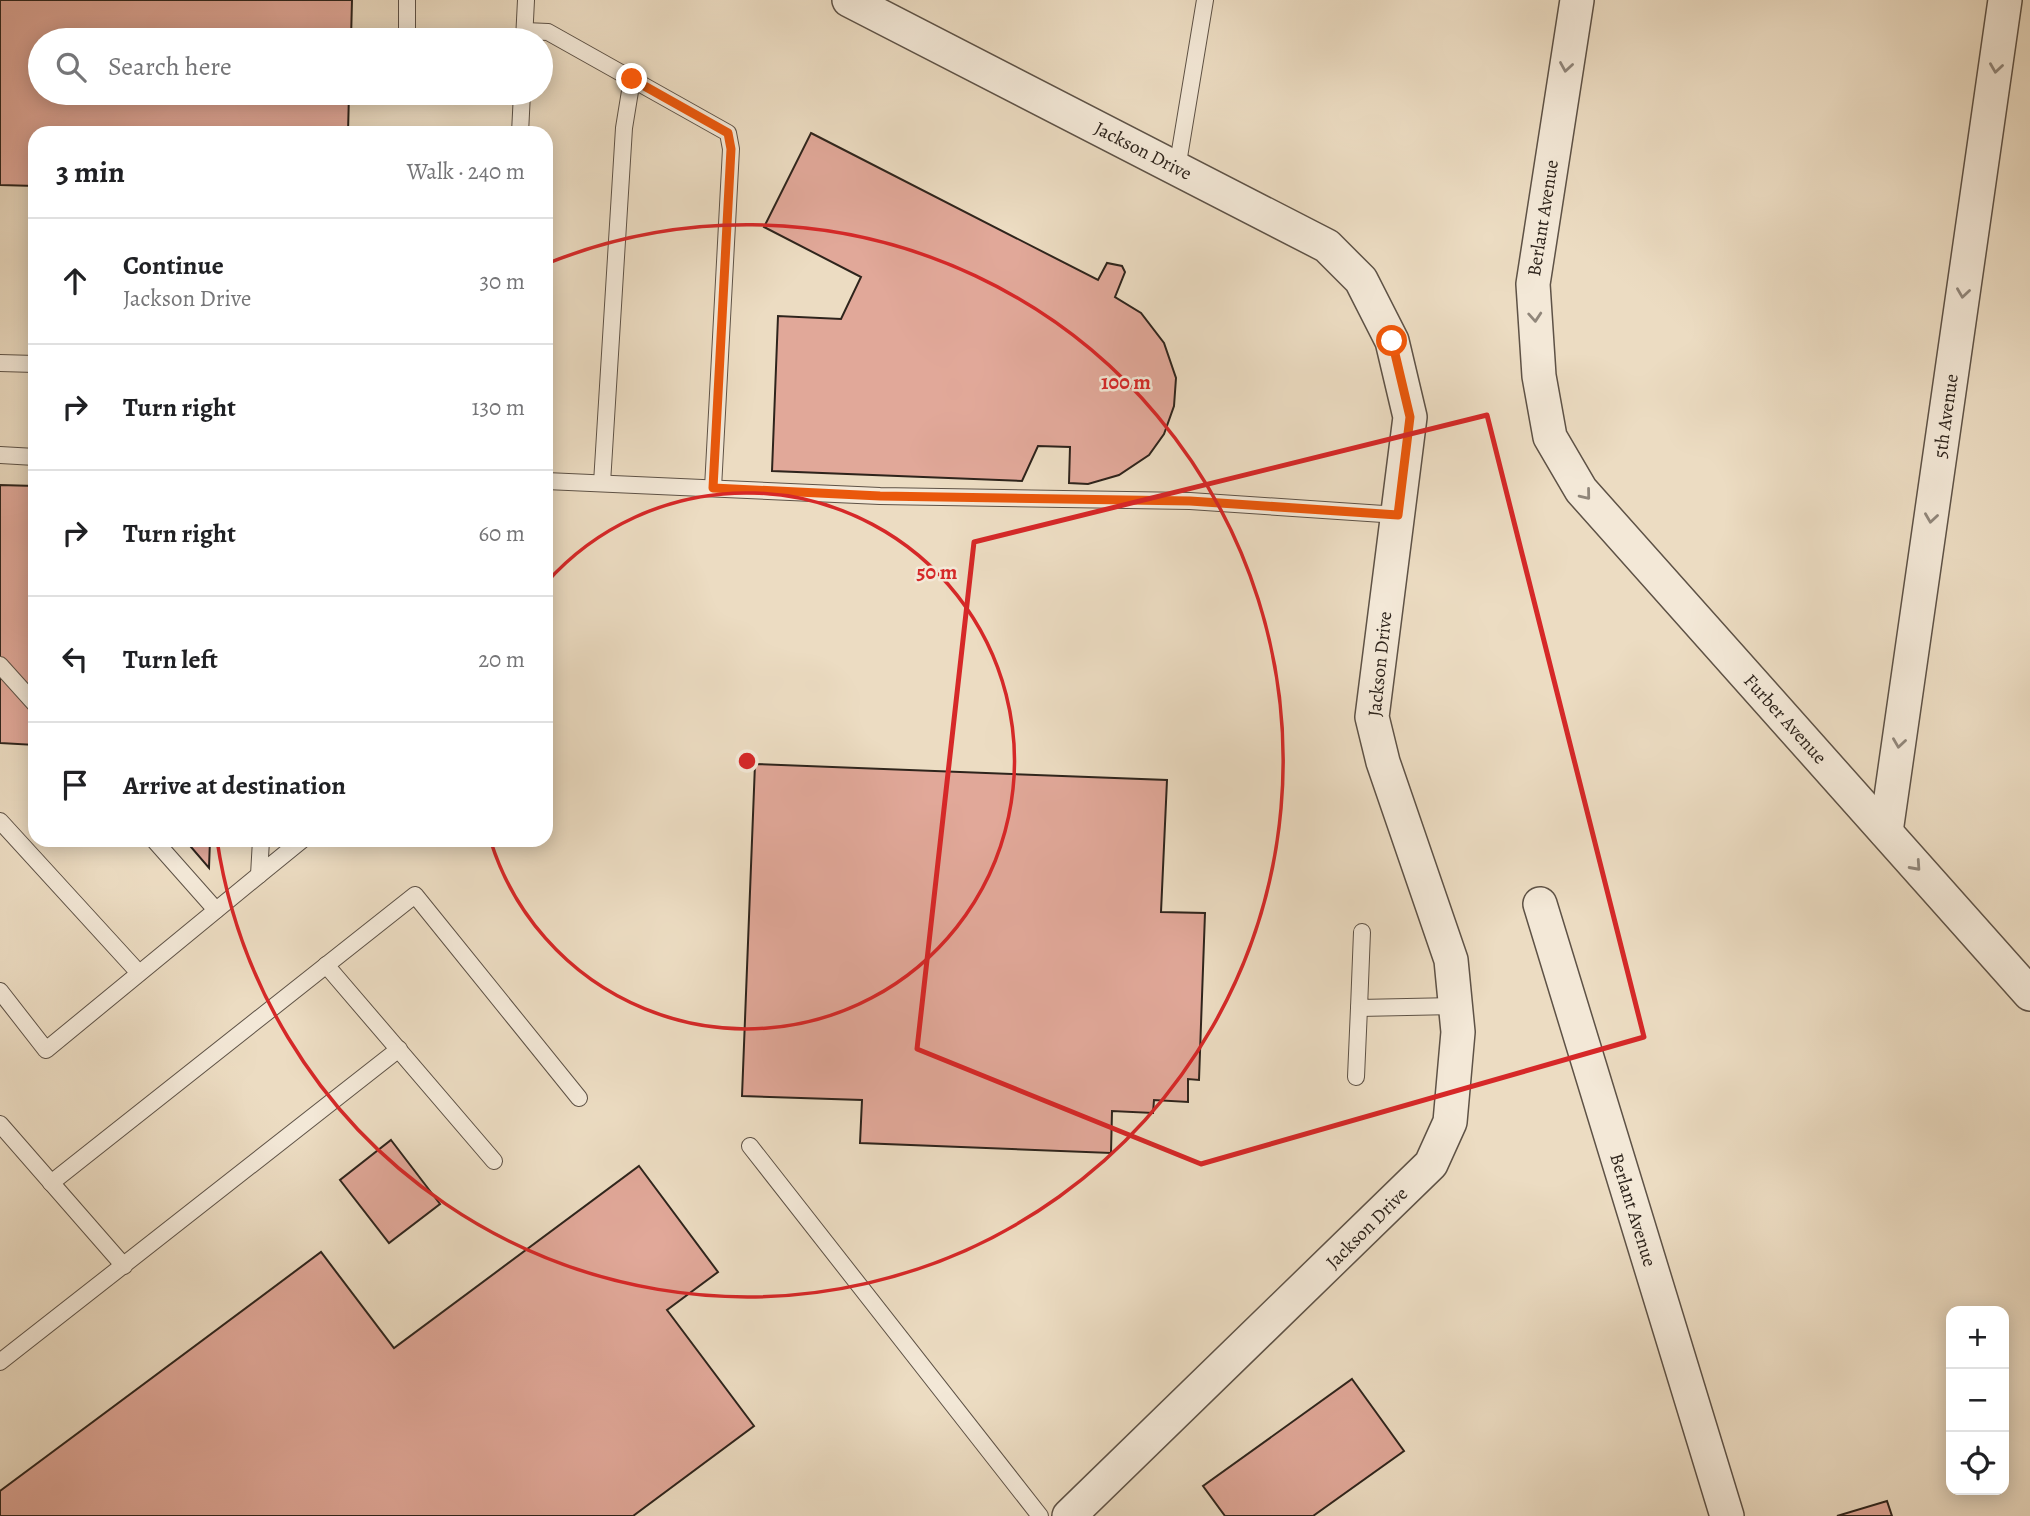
<!DOCTYPE html>
<html lang="en">
<head>
<meta charset="utf-8">
<style>
  :root { --surface:#fff; --page:#f6f6f6; --text:#202124; --muted:#757577; --line:#e0e0e0 }
  body { margin:0; font-family:Alegreya,serif; background:var(--page); color:var(--text) }
  .controls { position:absolute; right:21px; bottom:21px; display:grid; overflow:hidden; border-radius:14px; box-shadow:0 4px 18px #0003 }
  .controls button { width:63px; height:63px; display:grid; place-items:center; padding:0; border:0; border-bottom:2px solid var(--line); background:var(--surface); color:var(--text); font:35px sans-serif }
  .stop { position:absolute; width:21px; height:21px; margin:-16px; border:5px solid #ea580c; border-radius:50%; background:#fff }
  .stop.end { background:#ea580c; border-color:#fff; box-shadow:0 2px 7px #0008 }
  .list { margin:0; padding:0; list-style:none }
  h2 { display:flex; justify-content:space-between; align-items:center; height:91px; margin:0; padding:0 28px; font-size:30px }
  h2 small { font-size:23px; font-weight:400; color:var(--muted) }
  .list li { display:grid; grid-template-columns:46px 1fr auto; gap:21px; align-items:center; box-sizing:border-box; height:126px; padding:0 28px; border-top:2px solid var(--line) }
  .list b { display:block; font-size:26px; white-space:nowrap }
  .list p { margin:0; font-size:23px; white-space:nowrap; color:var(--muted) }
  .list em { font-size:23px; font-style:normal; color:var(--muted) }
  .icon { flex:none; width:38px; height:38px; fill:none; stroke:currentColor; stroke-width:2; stroke-linecap:round; stroke-linejoin:round }
  .map { position:relative; flex:none; width:2030px; height:1516px; overflow:hidden }
  .search { position:absolute; background:var(--surface); box-shadow:0 4px 18px #0003; left:28px; top:28px; width:525px; height:77px; display:flex; align-items:center; gap:18px; box-sizing:border-box; padding:0 24px; border-radius:38px; color:var(--muted); font-size:26px }
  .panel { position:absolute; background:var(--surface); box-shadow:0 4px 18px #0003; left:28px; top:126px; width:525px; height:721px; border-radius:21px }
  .map>svg:first-child { display:block }
  .building { fill:#e1a899; stroke:#2e241c; stroke-width:2 }
  .lines { fill:none; stroke-linecap:round; stroke-linejoin:round }
  .lane-casing { stroke:#5e5246; stroke-width:18 }
  .street-casing { stroke:#5e5246; stroke-width:36 }
  .lane { stroke:#f3e8d7; stroke-width:16 }
  .street { stroke:#f3e8d7; stroke-width:33 }
  .oneway { stroke:#90867a }
  .route { stroke:#ea580c; stroke-width:9 }
  .marked { fill:none; stroke:#d62828; stroke-width:5; stroke-linejoin:round }
  .ring { fill:none; stroke:#d62828; stroke-width:3.5 }
  .labels { text-anchor:middle; dominant-baseline:central; stroke-width:5; stroke-linejoin:round; paint-order:stroke }
  .street-label { font-size:19px; fill:#2e241c; stroke:#f3e8d7 }
  .centre { fill:#d62828; stroke:#f3e8d7; stroke-width:3.5 }
  .ring-label { font-size:21px; text-anchor:middle; font-weight:bold; fill:#d62828; stroke:#f3e8d7; stroke-width:5; stroke-linejoin:round; paint-order:stroke }
</style>
</head>
<body>
<div class="map">
<svg width="2030" height="1516" viewBox="0 0 2030 1516">
  <rect width="100%" height="100%" fill="#ecdcc2"/>
  <filter id="stains"><feTurbulence type="fractalNoise" baseFrequency=".00286" numOctaves="4"/><feColorMatrix values="0 0 0 0 .2 0 0 0 0 .09 0 0 0 0 .02 0 0 0 .5 -.17"/></filter>
  <radialGradient id="worn" r=".72"><stop offset=".6" stop-color="#630" stop-opacity="0"/><stop offset="1" stop-color="#630" stop-opacity=".3"/></radialGradient>
  <g class="building">
    <polygon points="0,0 352,0 351,40 40,40 40,93 349,93 348,133 35,133 35,186 0,185"/>
    <polygon points="811,133 1098,280 1107,263 1122,266 1125,272 1115,297 1141,313 1164,343 1176,378 1174,406 1164,434 1149,455 1119,475 1088,484 1069,483 1070,447 1038,446 1022,481 772,471 778,316 841,319 861,277 764,227"/>
    <polygon points="0,485 35,486 35,745 0,743"/>
    <polygon points="755,764 1167,780 1161,912 1205,913 1199,1080 1188,1079 1188,1102 1154,1100 1153,1113 1112,1111 1111,1153 860,1143 862,1100 742,1096"/>
    <polygon points="185,840 210,840 209,868"/>
    <polygon points="391,1140 440,1204 389,1243 340,1180"/>
    <polygon points="639,1166 718,1272 667,1310 754,1426 633,1516 0,1516 0,1491 321,1252 394,1348"/>
    <polygon points="1352,1379 1404,1451 1313,1516 1225,1516 1203,1486"/>
    <polygon points="1887,1501 1892,1516 1837,1516"/>
  </g>
  <g class="lines">
    <defs>
      <g id="lane">
        <polyline points="407,0 407,40"/>
        <polyline points="525,31 548,32 728,133 731,149 713,488"/>
        <polyline points="524,40 526,0"/>
        <polyline points="520,133 522,93"/>
        <polyline points="1177,169 1205,0"/>
        <polyline points="0,363 35,364"/>
        <polyline points="0,455 35,457"/>
        <polyline points="546,481 880,496 1190,501 1398,515"/>
        <polyline points="602,483 624,128 632,79"/>
        <polyline points="0,665 35,704"/>
        <polyline points="0,821 139,973"/>
        <polyline points="154,840 216,910"/>
        <polyline points="261,840 259,875 302,840"/>
        <polyline points="1362,932 1359,1008 1455,1006"/>
        <polyline points="326,965 494,1161"/>
        <polyline points="0,991 46,1050 259,875"/>
        <polyline points="1356,1077 1359,1008"/>
        <polyline points="0,1124 124,1266"/>
        <polyline points="750,1146 1040,1516"/>
        <polyline points="51,1183 415,895 579,1098"/>
        <polyline points="0,1362 399,1049"/>
      </g>
      <g id="street">
        <polyline points="849,0 1327,246 1361,280 1392,341 1410,417 1372,717 1383,762 1451,960 1458,1032 1450,1122 1431,1164 1069,1516"/>
        <polyline points="1577,0 1533,284 1539,376 1550,437 1581,490 2030,994"/>
        <polyline points="1886,832 2005,0"/>
        <polyline points="1540,904 1727,1516"/>
      </g>
    </defs>
    <use href="#lane" class="lane-casing"/>
    <use href="#street" class="street-casing"/>
    <use href="#lane" class="lane"/>
    <use href="#street" class="street"/>
  </g>
  <defs><path id="oneway-chevron" d="M-2-3.5L2.5 0L-2 3.5" fill="none" stroke-width="1.6" stroke-linecap="round" stroke-linejoin="round" transform="scale(1.75)"/></defs>
  <g class="oneway">
    <use href="#oneway-chevron" transform="translate(1566 67) rotate(99)"/>
    <use href="#oneway-chevron" transform="translate(1996 68) rotate(98)"/>
    <use href="#oneway-chevron" transform="translate(1963 293) rotate(98)"/>
    <use href="#oneway-chevron" transform="translate(1535 317) rotate(86)"/>
    <use href="#oneway-chevron" transform="translate(1586 495) rotate(51)"/>
    <use href="#oneway-chevron" transform="translate(1931 518) rotate(98)"/>
    <use href="#oneway-chevron" transform="translate(1899 743) rotate(98)"/>
    <use href="#oneway-chevron" transform="translate(1916 866) rotate(48)"/>
  </g>
  <g class="lines">
    <polyline class="route" points="632,79 728,133 731,149 713,488 880,496 1190,501 1398,515 1410,417 1392,341"/>
  </g>
  <path class="marked" d="M1487,415L1644,1037L1201,1164L917,1049L974,542Z"/>
  <g class="ring">
    <path d="M546 583A268 268 0 1 1 491 842"/>
    <path d="M546 264A536 536 0 1 1 217 840"/>
  </g>
  <g class="labels">
    <g class="street-label">
      <text transform="translate(1143 151) rotate(27)">Jackson Drive</text>
      <text transform="translate(1543 218) rotate(-81)">Berlant Avenue</text>
      <text transform="translate(1946 416) rotate(-82)">5th Avenue</text>
      <text transform="translate(1380 664) rotate(-84)">Jackson Drive</text>
      <text transform="translate(1785 719) rotate(48)">Furber Avenue</text>
      <text transform="translate(1633 1210) rotate(73)">Berlant Avenue</text>
      <text transform="translate(1367 1228) rotate(-45)">Jackson Drive</text>
    </g>
  </g>
  <circle cx="747" cy="761" r="10" class="centre"/>
  <g class="ring-label">
    <text x="1126" y="389">100 m</text>
    <text x="937" y="579">50 m</text>
  </g>
  <rect width="100%" height="100%" filter="url(#stains)"/>
  <rect width="100%" height="100%" fill="url(#worn)"/>
</svg>
<div class="controls">
<button>+</button>
<button>−</button>
<button><svg class="icon" aria-label="locate" viewBox="0 0 24 24"><circle cx="12" cy="12" r="6"/><path d="M12 2v4M12 18v4M2 12h4M18 12h4"/></svg></button>
</div>
<div class="stop" style="left:1392px;top:341px"></div>
<div class="stop end" style="left:632px;top:79px"></div>
<div class="search"><svg class="icon" aria-label="search" viewBox="0 0 24 24"><circle cx="10" cy="10" r="6"/><path d="M15 15l6 6"/></svg>Search here</div>
<section class="panel">
<h2>3 min<small>Walk · 240 m</small></h2>
<ul class="list">
<li><svg class="icon" aria-label="ahead" viewBox="0 0 24 24"><path d="M12 20V5M6 11l6-6 6 6"/></svg><div><b>Continue</b><p>Jackson Drive</p></div><em>30 m</em></li>
<li><svg class="icon" aria-label="right" viewBox="0 0 24 24"><path d="M7 20v-9h11M14 6l5 5-5 5"/></svg><div><b>Turn right</b></div><em>130 m</em></li>
<li><svg class="icon" aria-label="right" viewBox="0 0 24 24"><path d="M7 20v-9h11M14 6l5 5-5 5"/></svg><div><b>Turn right</b></div><em>60 m</em></li>
<li><svg class="icon" aria-label="left" viewBox="0 0 24 24"><path d="M17 20v-9H6M10 6l-5 5 5 5"/></svg><div><b>Turn left</b></div><em>20 m</em></li>
<li><svg class="icon" aria-label="arrive" viewBox="0 0 24 24"><path d="M6 21V4h12l-3 4 3 4H6"/></svg><div><b>Arrive at destination</b></div></li>
</ul>
</section>
</div>
</body>
</html>
